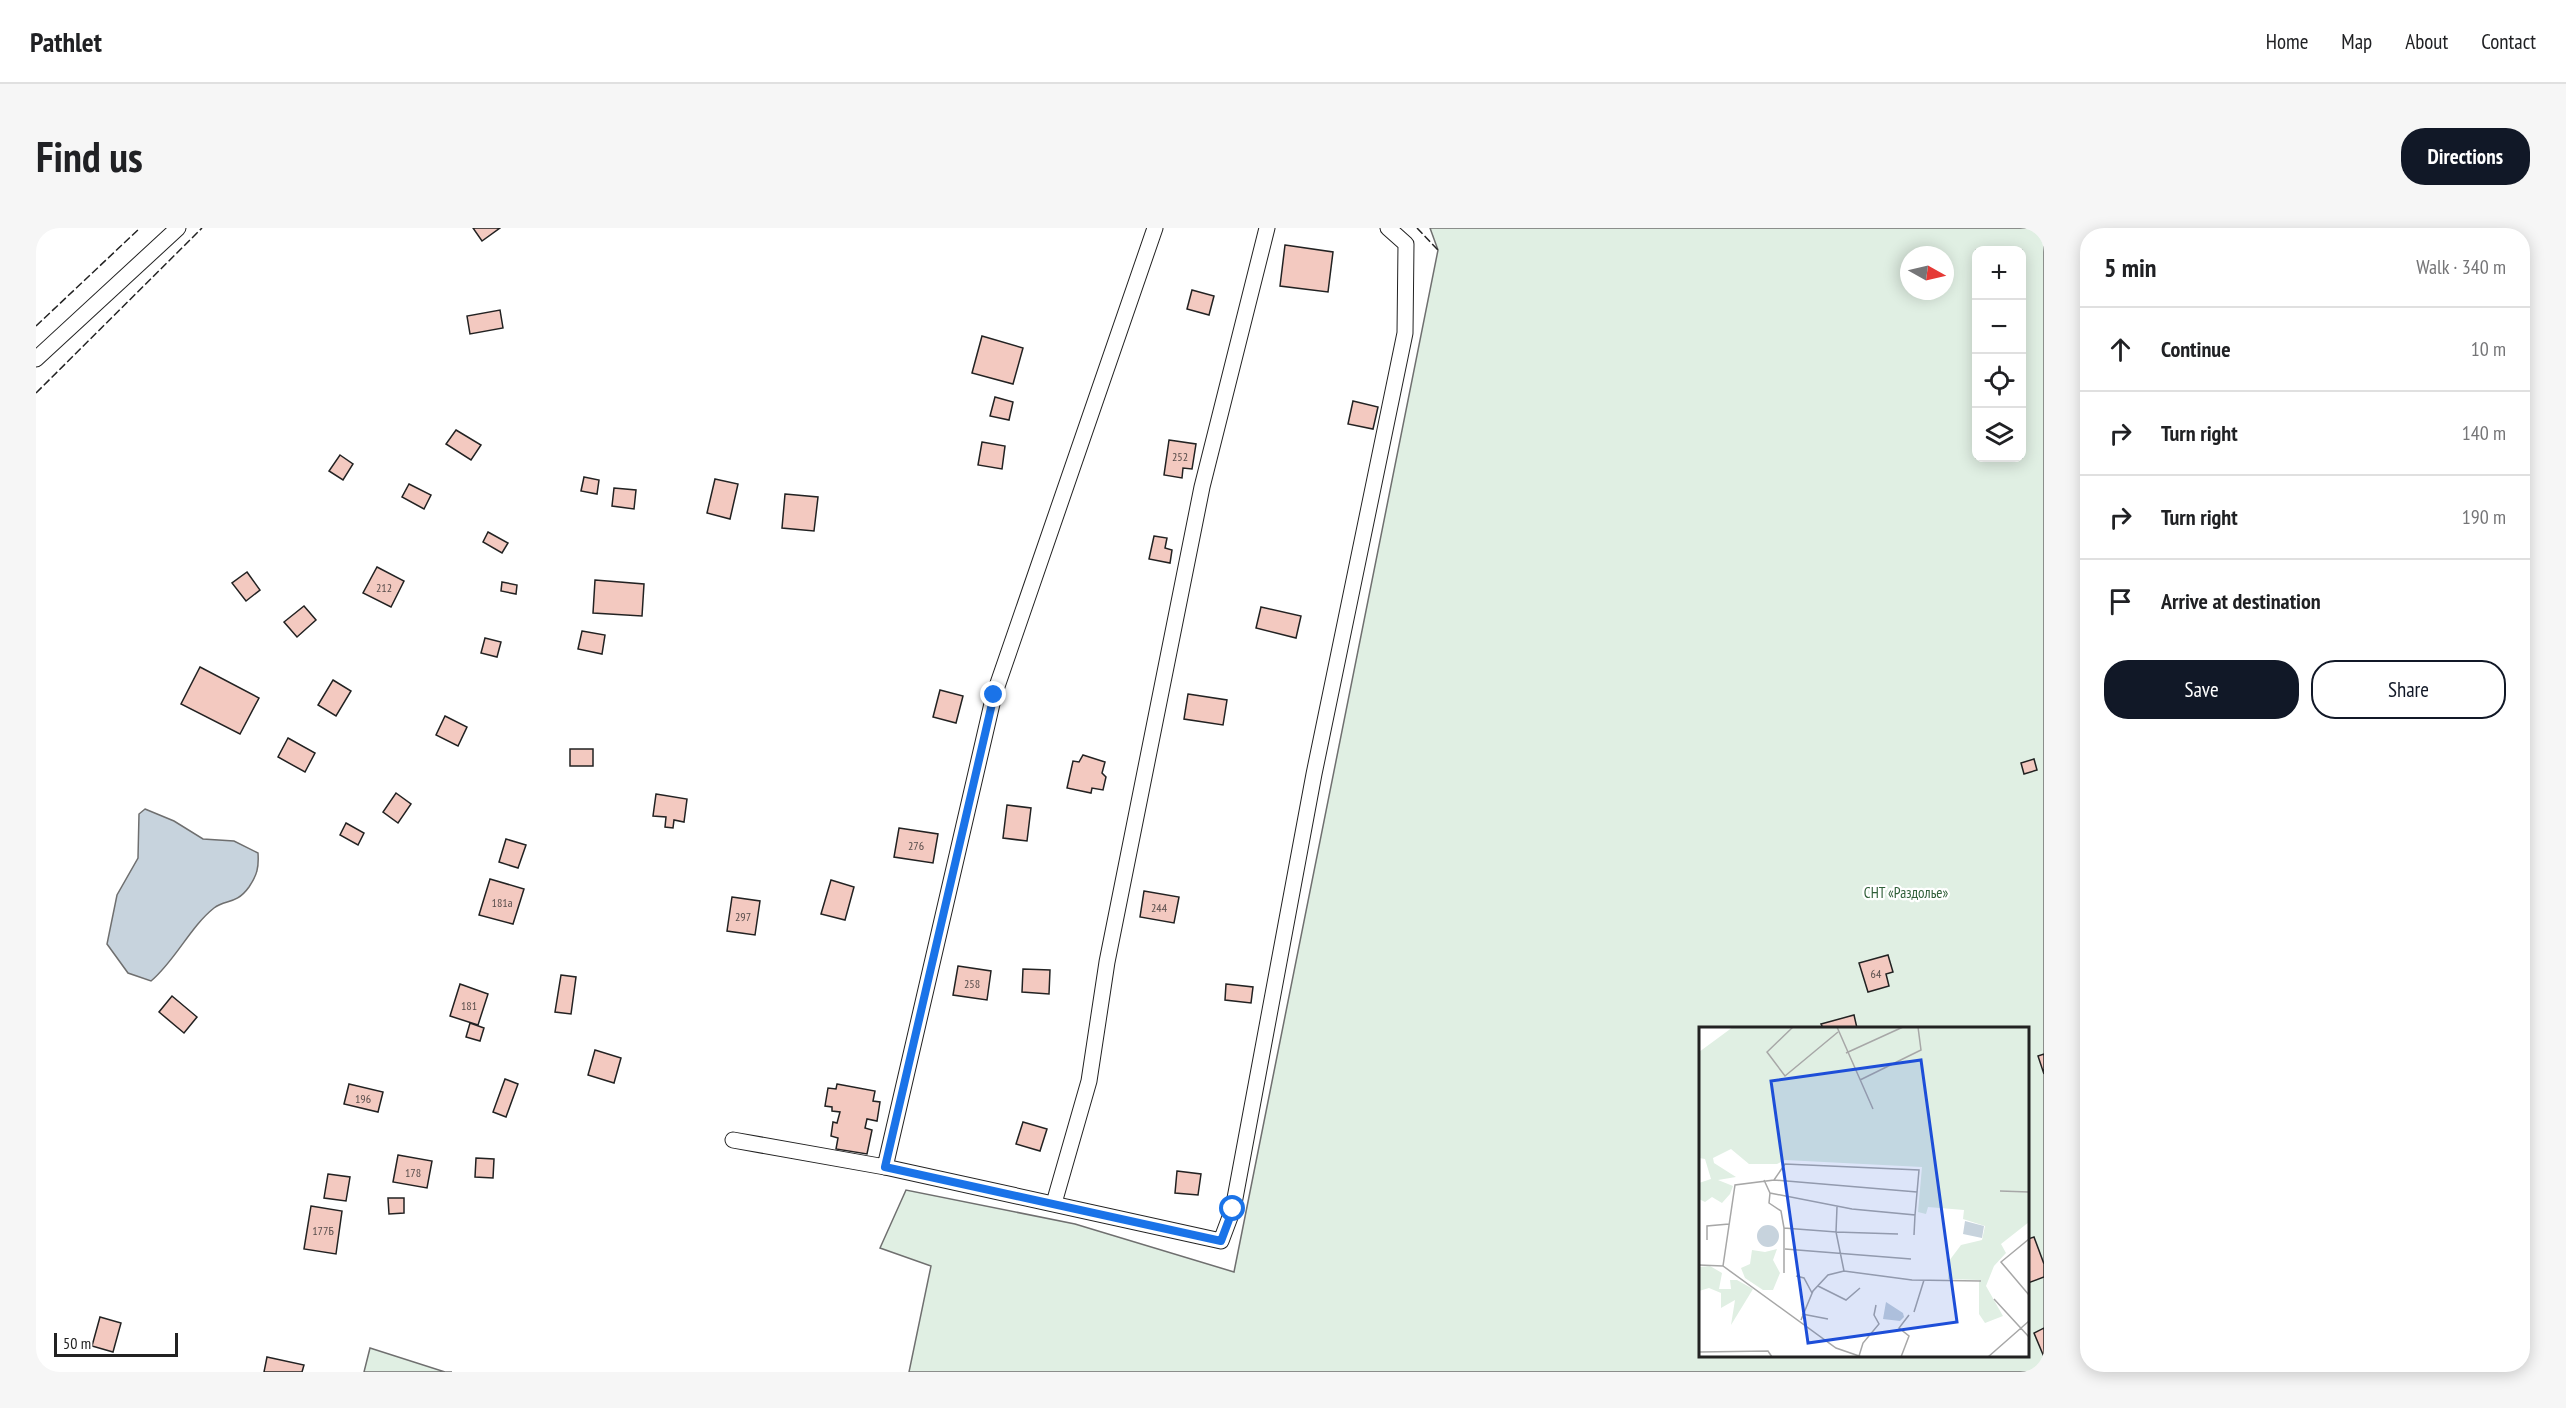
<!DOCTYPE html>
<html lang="en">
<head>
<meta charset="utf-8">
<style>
  :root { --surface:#fff; --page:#f6f6f6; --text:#202124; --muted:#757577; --line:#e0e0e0; --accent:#111827 }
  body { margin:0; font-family:"PT Sans Narrow",sans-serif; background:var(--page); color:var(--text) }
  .controls { position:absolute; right:18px; top:18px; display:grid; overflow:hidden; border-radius:12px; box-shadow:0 3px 15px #0003 }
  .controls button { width:54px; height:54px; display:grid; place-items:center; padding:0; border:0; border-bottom:2px solid var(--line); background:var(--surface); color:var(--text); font:30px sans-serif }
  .compass { position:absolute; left:1864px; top:18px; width:54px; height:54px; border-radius:50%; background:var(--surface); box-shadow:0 3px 15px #0003; rotate:98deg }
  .scale { position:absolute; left:18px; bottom:15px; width:124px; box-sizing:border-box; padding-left:6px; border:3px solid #222; border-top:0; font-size:16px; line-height:21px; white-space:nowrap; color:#222; -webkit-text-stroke:4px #fff; paint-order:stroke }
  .stop { position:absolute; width:18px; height:18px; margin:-14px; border:4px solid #1a73e8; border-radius:50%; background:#fff }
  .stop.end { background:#1a73e8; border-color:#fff; box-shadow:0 2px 6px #0008 }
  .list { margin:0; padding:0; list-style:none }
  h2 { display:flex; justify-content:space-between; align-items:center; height:78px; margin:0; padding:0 24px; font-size:26px }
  h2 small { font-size:20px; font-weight:400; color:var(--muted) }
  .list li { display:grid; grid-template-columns:39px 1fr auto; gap:18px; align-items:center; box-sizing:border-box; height:84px; padding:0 24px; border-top:2px solid var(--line) }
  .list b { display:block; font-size:22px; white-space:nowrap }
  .list em { font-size:20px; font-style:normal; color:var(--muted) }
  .actions { display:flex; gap:12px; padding:18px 24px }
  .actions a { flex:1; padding:14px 0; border:2px solid var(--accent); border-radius:24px; text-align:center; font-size:21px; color:var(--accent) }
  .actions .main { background:var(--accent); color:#fff }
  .icon { flex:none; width:33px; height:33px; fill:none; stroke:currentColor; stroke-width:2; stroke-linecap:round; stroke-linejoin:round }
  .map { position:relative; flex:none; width:2008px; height:1144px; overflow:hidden; border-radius:24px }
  header { display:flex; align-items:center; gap:36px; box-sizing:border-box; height:84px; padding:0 30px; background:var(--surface); border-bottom:2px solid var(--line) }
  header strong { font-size:28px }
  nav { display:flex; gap:33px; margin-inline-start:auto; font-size:21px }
  .intro { display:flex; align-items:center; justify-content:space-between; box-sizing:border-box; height:144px; padding:0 36px }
  h1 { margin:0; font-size:42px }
  .button { padding:15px 27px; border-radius:24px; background:var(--accent); color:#fff; font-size:21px; font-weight:700 }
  main { display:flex; gap:36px; padding:0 36px }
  aside { flex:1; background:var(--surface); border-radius:24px; box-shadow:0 3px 15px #0003 }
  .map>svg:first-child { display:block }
  .green { fill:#e0efe3; stroke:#6f6f6f; stroke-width:1.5; fill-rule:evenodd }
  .water { fill:#c7d3dd; stroke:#6f6f6f; stroke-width:1.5 }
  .building { fill:#f3c9c0; stroke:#222; stroke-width:1.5 }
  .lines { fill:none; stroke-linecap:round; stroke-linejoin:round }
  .street-casing { stroke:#222; stroke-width:17 }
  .street { stroke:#fff; stroke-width:15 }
  .fence { stroke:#222; stroke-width:1.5; stroke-dasharray:8 3; stroke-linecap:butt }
  .route { stroke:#1a73e8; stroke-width:8 }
  .labels { text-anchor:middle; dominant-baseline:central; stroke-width:4.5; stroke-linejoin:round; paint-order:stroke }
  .number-label { font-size:12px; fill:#564c4a }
  .park-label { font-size:15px; fill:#2f5e38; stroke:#fff }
  .inset-road { fill:none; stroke:#a7a7a7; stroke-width:1.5 }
  .view { fill:#1d4ed8; fill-opacity:0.15; stroke:#1d4ed8; stroke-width:3 }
  .inset-edge { fill:none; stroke:#222; stroke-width:3 }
</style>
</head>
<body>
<header>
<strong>Pathlet</strong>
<nav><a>Home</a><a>Map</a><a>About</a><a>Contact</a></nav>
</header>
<div class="intro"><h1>Find us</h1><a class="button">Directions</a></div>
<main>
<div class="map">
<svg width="2008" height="1144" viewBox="0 0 2008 1144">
  <rect width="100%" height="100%" fill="#fff"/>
  <g class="green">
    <path d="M1394,0H2008V1144H873L895,1038L844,1020L870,962L1039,996L1198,1044L1402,22ZM1940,22H1986V230H1940ZM1873,27H1909V63H1873ZM1664,800H1992V1128H1664Z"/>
    <polygon points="334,1120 409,1144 416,1144 328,1144"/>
  </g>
  <path class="water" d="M109,581L138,593L167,611L198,613L222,625C223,640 221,647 213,659C200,677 190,671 178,680C154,699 139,733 115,753L92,745L71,716L81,667L102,630L103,586Z"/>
  <g class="building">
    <polygon points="437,0 464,0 446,13"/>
    <polygon points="1249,17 1297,24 1292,64 1244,58"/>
    <polygon points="1156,62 1178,68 1173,87 1151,81"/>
    <polygon points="464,82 467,100 434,106 431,88"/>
    <polygon points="946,108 987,120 977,156 936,145"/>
    <polygon points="959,169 977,174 973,192 954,188"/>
    <polygon points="1317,173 1342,179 1337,201 1312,196"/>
    <polygon points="420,202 445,217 435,232 410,216"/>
    <polygon points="1133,212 1160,216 1156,241 1147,240 1146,250 1128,247"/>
    <polygon points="946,214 969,218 966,241 942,237"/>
    <polygon points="304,227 317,236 307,252 293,243"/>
    <polygon points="548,249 563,252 561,266 545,263"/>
    <polygon points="679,251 702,256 694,291 671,285"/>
    <polygon points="373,256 395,267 388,281 366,269"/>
    <polygon points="578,260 600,262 598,281 576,278"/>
    <polygon points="749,266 782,269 778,303 746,300"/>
    <polygon points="452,304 472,315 466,325 447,314"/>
    <polygon points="1118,308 1131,310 1129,320 1136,322 1134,335 1113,331"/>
    <polygon points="341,339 368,353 355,379 327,365"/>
    <polygon points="211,344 224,362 210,373 196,355"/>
    <polygon points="559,352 608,356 606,388 557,385"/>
    <polygon points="466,354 481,357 480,366 465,363"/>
    <polygon points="268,378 280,392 261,409 248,394"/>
    <polygon points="1225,379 1265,388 1260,410 1220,400"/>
    <polygon points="546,403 569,407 566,426 542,421"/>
    <polygon points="449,410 465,414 461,429 445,425"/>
    <polygon points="164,439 223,470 204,506 145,476"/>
    <polygon points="297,452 315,463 300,488 282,477"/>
    <polygon points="904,462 927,468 920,495 897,489"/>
    <polygon points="1152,466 1191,472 1187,497 1148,491"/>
    <polygon points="409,488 431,499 422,518 400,507"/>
    <polygon points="252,510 279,525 269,544 242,529"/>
    <rect x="534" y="521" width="23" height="17"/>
    <polygon points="1047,527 1069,534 1066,545 1070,549 1067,562 1056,560 1055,565 1031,560 1037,533 1043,534"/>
    <polygon points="1998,531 2001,542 1988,546 1985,535"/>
    <polygon points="360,565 375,576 362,595 347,584"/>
    <polygon points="620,566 651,571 648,594 638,592 637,600 629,599 630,589 617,588"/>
    <polygon points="971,577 995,580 991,613 967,610"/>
    <polygon points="310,595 328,605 322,617 304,607"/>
    <polygon points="863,600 902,606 897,635 858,629"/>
    <polygon points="470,611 490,617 482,640 463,634"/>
    <polygon points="454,651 488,661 477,696 443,687"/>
    <polygon points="795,652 818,659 809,692 785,686"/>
    <polygon points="1108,663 1143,669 1138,695 1104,689"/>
    <polygon points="696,669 724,673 719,707 691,703"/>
    <polygon points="1852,727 1857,744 1850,746 1853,758 1832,764 1823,735"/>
    <polygon points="922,738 955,743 951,772 917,767"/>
    <polygon points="987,741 1014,742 1013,766 986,764"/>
    <polygon points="525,747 540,749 535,786 519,784"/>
    <polygon points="424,756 452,766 442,797 414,788"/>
    <polygon points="1190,756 1217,759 1215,775 1189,772"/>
    <polygon points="136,768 161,789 148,805 123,784"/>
    <polygon points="1818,787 1821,800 1787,800 1785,796"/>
    <polygon points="434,795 448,800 444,813 430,809"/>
    <polygon points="559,822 585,830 578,855 552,847"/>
    <polygon points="2008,826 2008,846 2002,828"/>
    <polygon points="469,851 482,856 470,889 457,884"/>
    <polygon points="313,856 347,864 342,884 308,876"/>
    <polygon points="801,856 839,863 837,873 844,874 841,893 831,891 829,900 836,902 831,926 800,921 802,910 795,908 797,894 801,895 804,884 796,883 796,879 789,878 792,860 800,861"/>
    <polygon points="987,894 1011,901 1004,923 980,916"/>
    <polygon points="362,927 396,933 391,960 357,954"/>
    <polygon points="440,930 458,931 457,950 439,949"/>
    <polygon points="1141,943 1165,946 1162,967 1139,965"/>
    <polygon points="292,946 314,949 310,973 288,970"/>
    <polygon points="352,970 368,970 368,985 353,986"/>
    <polygon points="275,978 306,983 300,1026 268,1021"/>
    <polygon points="1998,1009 2008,1036 2008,1049 1992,1055 1992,1011"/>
    <polygon points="64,1089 85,1095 77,1124 56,1118"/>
    <polygon points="2008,1100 2008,1129 1998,1105"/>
    <polygon points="231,1129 268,1137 266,1144 228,1144"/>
  </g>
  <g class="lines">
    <defs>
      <g id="street">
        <polyline points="0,131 142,0"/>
        <polyline points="697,912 849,939 958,467 1119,0"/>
        <polyline points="849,939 1185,1013 1197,981 1278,546 1369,105 1370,16 1352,0"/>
        <polyline points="1018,975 1053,853 1071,734 1166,259 1231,0"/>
      </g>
    </defs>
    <use href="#street" class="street-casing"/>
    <use href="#street" class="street"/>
    <g class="fence">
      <polyline points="1381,0 1402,22"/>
      <polyline points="0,98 104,0"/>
      <polyline points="0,165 166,0"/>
    </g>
  </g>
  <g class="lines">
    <polyline class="route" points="958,467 849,939 1185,1013 1197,981"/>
  </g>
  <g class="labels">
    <g class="number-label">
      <text x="1144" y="228">252</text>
      <text x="348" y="359">212</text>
      <text x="880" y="617">276</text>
      <text x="466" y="674">181а</text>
      <text x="1123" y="679">244</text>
      <text x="707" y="688">297</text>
      <text x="1840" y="745">64</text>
      <text x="936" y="755">258</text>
      <text x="433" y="777">181</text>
      <text x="327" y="870">196</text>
      <text x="377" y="944">178</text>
      <text x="287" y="1002">177Б</text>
    </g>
    <g class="park-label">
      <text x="1870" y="664">СНТ «Раздолье»</text>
    </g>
  </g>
  <g transform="translate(1663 799)">
    <rect width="330" height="330" fill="#fff"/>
    <path d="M34,0H330V195L302,217L307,226L295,239L287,259L304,289L286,296L280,287V253L249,252L250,234L262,218L283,213L286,199L264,192L265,183L229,180L227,187L219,185L223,140L86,133L78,137H50L32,122L14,131L15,136L37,150L19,153L34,159L31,167L23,176L13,170L6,175L0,172V156L12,152L6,132L0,131V25ZM78,222L74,233L81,246L74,263H64L46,251L42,241L51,237L53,223L66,225ZM11,239L23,246L20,262H32L31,253H38L54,262L32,298L36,273L22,281V266L10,261L0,264V240Z" fill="#e0efe3"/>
    <path d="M266,194L285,199L283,211L264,207ZM58 209a11 11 0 1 1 22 0a11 11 0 1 1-22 0ZM187,275L204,286L205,290L201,294L184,292Z" fill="#c7d3dd"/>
    <path class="inset-road" d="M94,0L68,25L86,49L139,5M138,0L174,82M147,26L204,0M161,53L222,23L219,0M65,153L71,166L153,182L216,188L215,208M75,153L218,165M301,164L330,165M71,166L70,176L82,184L85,201L137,205L138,180M330,212L302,235L330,268M8,213V199L30,197M86,222L212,232M0,238L24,239L137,321L163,330M24,239L36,158L75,153L86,137L220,143L216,188M145,244L137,205L199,207M85,246V201M97,249L105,251L113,266M119,259L147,273L161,261M295,272L330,310M215,285L225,253M103,287L129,292M102,293L114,264L129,248L145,244L213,253L282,254M0,325L69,324L73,330M160,329L164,316L180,297L175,288L177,278M202,330L210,309L200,301L210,288M289,330L330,294"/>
    <path class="view" d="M222,33L258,295L109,316L72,54Z"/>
    <rect width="330" height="330" class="inset-edge"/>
  </g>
</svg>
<div class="controls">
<button>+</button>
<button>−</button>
<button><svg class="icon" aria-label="locate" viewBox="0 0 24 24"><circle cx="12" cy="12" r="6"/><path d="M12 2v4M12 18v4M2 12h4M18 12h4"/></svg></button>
<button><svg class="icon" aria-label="layers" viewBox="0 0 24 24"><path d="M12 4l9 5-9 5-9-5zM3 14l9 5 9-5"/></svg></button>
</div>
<svg class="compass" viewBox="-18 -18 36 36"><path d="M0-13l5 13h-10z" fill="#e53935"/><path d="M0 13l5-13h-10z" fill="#757577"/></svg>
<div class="scale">50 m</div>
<div class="stop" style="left:1197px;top:981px"></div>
<div class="stop end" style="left:958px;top:467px"></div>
</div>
<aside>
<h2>5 min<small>Walk · 340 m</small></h2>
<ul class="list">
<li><svg class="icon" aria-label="ahead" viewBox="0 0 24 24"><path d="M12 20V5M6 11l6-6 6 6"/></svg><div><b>Continue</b></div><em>10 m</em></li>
<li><svg class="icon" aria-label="right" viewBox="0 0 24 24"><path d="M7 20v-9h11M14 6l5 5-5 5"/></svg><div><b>Turn right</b></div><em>140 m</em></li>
<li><svg class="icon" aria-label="right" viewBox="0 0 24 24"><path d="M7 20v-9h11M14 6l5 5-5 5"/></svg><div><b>Turn right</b></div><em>190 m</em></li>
<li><svg class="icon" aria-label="arrive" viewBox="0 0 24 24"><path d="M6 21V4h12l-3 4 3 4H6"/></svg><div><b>Arrive at destination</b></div></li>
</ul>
<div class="actions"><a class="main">Save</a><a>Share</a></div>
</aside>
</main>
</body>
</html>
